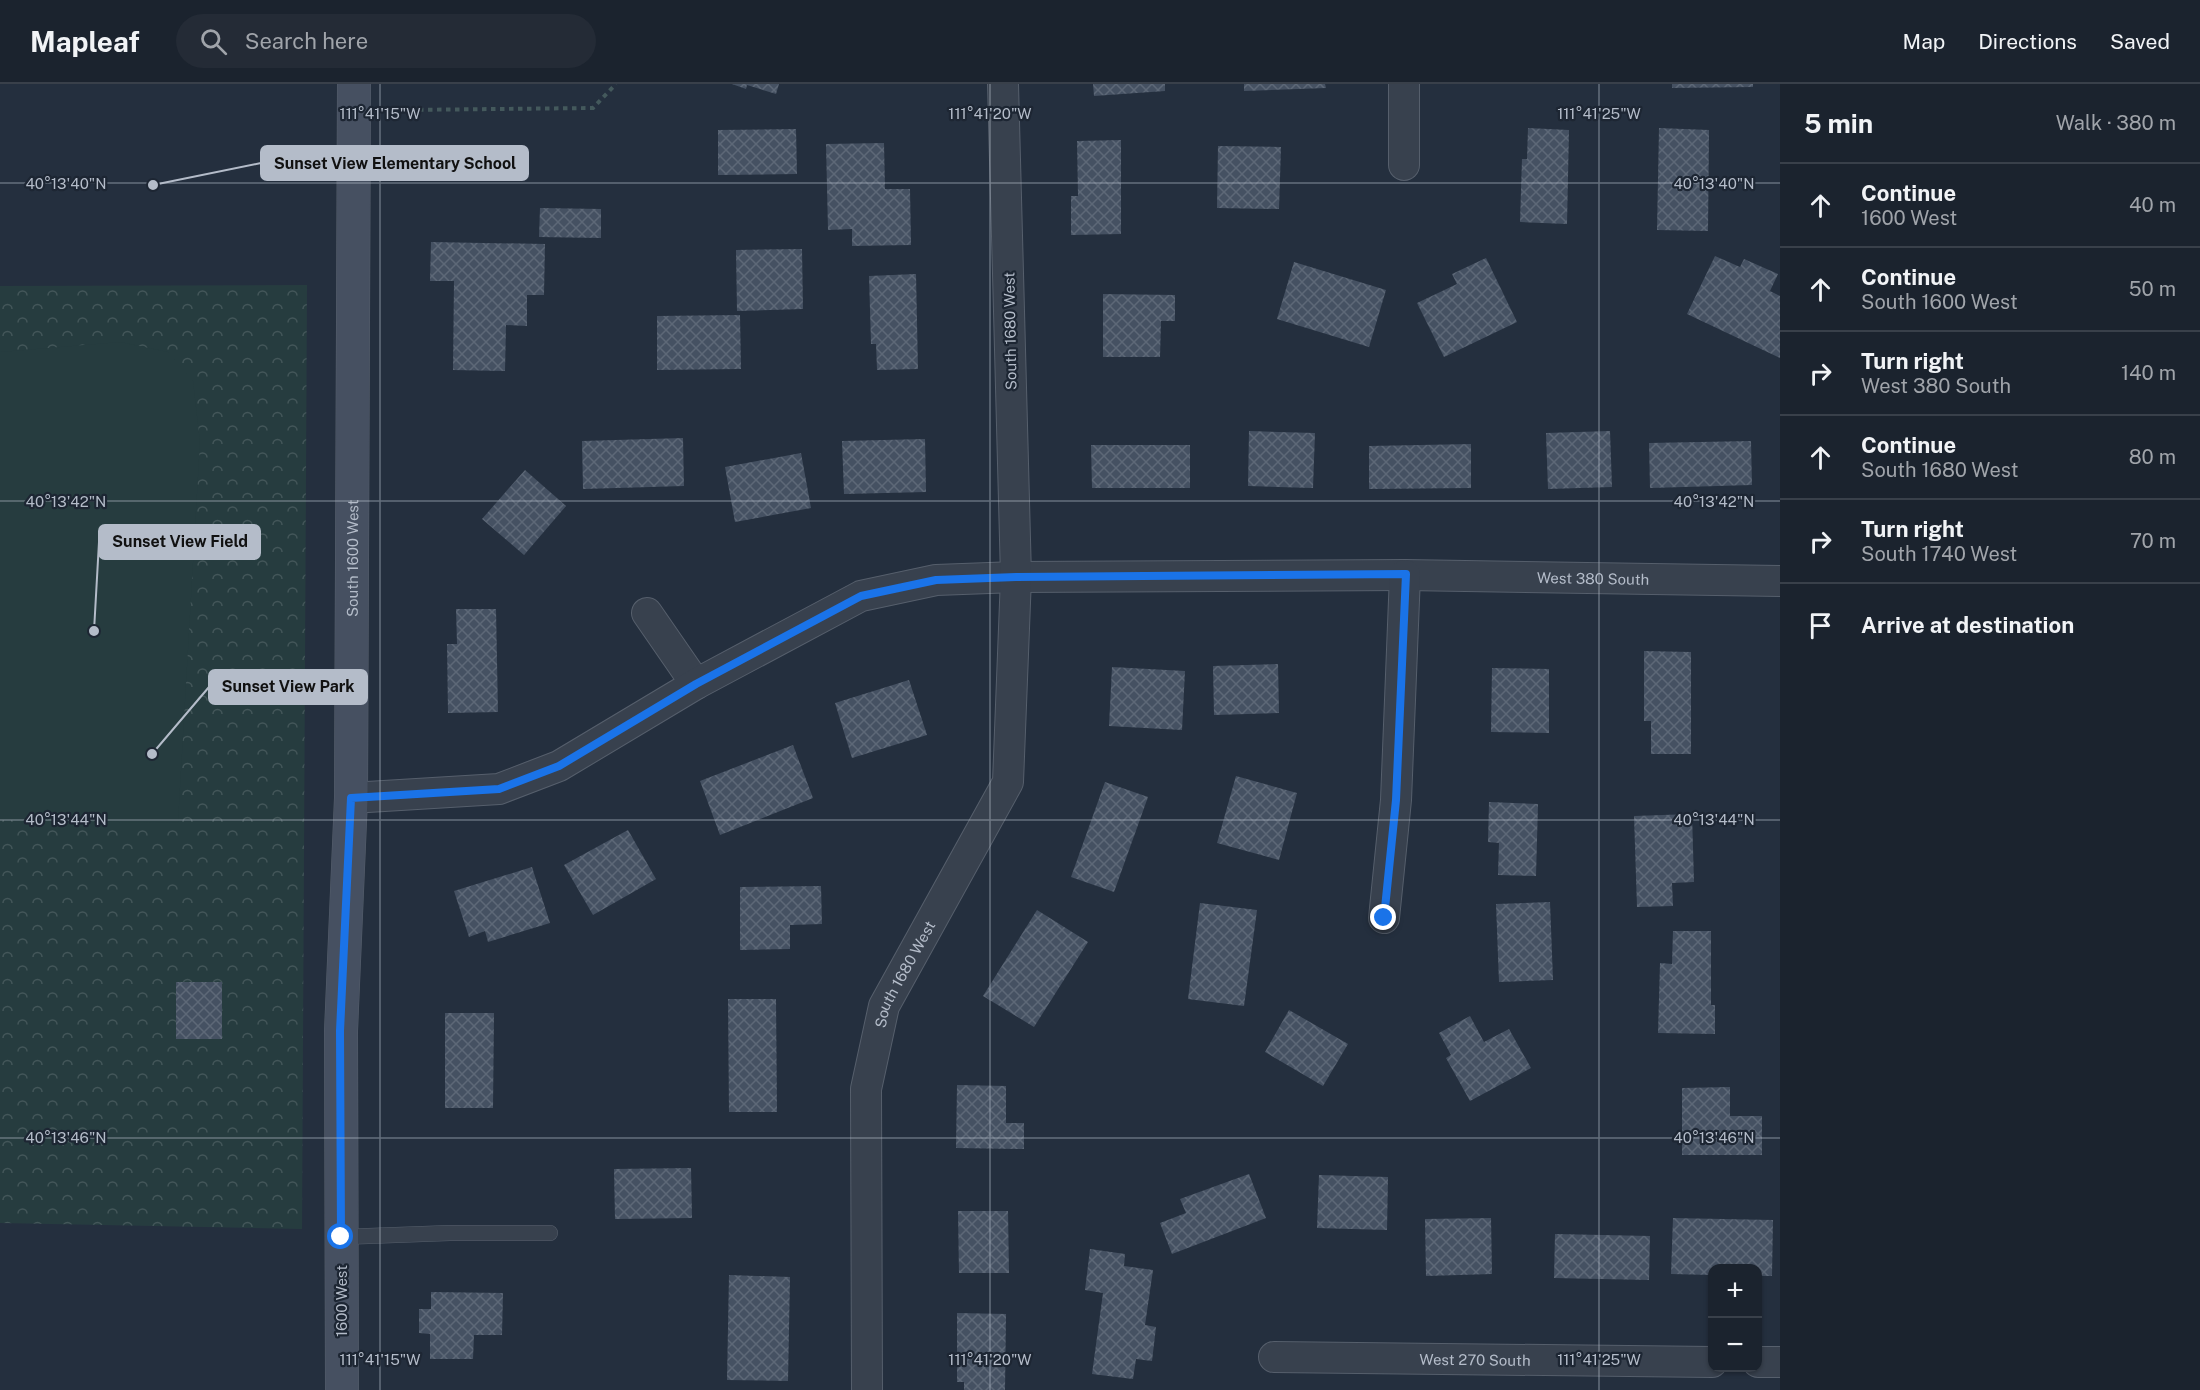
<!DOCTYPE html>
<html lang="en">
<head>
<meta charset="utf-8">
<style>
  :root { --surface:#1b232e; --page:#242b36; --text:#f1f3f6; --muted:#a0a4aa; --line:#39404a }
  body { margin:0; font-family:"Public Sans",sans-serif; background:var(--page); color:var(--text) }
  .controls { position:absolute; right:18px; bottom:18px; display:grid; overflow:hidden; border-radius:12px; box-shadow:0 2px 4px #0004 }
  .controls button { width:54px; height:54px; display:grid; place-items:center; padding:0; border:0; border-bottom:2px solid var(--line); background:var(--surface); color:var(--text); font:30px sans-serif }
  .stop { position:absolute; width:18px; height:18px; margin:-14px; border:4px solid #1a73e8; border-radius:50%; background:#fff }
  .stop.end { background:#1a73e8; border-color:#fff; box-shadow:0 2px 6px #0008 }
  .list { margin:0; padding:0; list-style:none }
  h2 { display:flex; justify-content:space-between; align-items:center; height:78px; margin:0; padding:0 24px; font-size:26px }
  h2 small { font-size:20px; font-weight:400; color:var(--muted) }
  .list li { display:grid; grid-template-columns:39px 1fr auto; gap:18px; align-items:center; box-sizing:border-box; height:84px; padding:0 24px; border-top:2px solid var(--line) }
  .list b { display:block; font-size:22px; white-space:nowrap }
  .list p { margin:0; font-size:20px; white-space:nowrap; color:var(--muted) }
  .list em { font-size:20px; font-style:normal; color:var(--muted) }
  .icon { flex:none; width:33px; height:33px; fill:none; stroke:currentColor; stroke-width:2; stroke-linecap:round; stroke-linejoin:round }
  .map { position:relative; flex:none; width:1780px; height:1306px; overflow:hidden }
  header { display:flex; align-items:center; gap:36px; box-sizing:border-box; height:84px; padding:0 30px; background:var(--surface); border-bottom:2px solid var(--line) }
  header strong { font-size:28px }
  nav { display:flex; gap:33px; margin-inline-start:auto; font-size:21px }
  .search { width:420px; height:54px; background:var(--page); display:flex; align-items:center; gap:15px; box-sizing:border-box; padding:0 21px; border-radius:33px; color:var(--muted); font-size:22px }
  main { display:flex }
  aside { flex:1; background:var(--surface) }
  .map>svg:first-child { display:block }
  .park { fill:url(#park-crowns) }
  .pitch { fill:#263c3f }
  .building { fill:url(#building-cross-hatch) }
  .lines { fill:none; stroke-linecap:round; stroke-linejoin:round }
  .lane-casing { stroke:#565f6c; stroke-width:16 }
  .street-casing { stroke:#565f6c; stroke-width:32 }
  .secondary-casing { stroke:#565f6c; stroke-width:34 }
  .path { stroke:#44595c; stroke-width:4; stroke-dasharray:4.5 4.5; stroke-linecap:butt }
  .lane { stroke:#38414e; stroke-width:15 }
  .street { stroke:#38414e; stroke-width:30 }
  .secondary { stroke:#465061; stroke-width:33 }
  .route { stroke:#1a73e8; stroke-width:8 }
  .ticks { fill:none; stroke:#b4bcc9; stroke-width:1.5; stroke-opacity:0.45 }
  .labels { text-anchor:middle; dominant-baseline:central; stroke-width:4.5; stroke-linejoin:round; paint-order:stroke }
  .street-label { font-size:15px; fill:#b4bcc9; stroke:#1d2633 }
  .ticks-label { font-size:15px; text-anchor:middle; fill:#b4bcc9; stroke:#1d2633; stroke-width:4.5; stroke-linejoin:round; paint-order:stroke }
  .leader { fill:none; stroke:#b4bcc9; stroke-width:2 }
  .callout-dot { fill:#b4bcc9; stroke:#1d2633; stroke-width:2 }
  .callout { fill:#b4bcc9; stroke:#b4bcc9; stroke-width:2 }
  .callout-label { font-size:16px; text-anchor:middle; font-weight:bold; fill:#111 }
</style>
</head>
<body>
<header>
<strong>Mapleaf</strong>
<div class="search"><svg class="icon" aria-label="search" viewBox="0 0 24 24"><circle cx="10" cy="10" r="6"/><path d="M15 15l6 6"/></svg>Search here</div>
<nav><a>Map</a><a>Directions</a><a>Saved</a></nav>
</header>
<main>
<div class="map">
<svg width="1780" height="1306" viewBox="0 0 1780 1306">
  <defs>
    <pattern id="park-crowns" width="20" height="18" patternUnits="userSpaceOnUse" patternTransform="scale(1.5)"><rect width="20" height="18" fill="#263c3f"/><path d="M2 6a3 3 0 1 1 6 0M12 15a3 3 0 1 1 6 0" fill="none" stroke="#435659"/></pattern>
    <pattern id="building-cross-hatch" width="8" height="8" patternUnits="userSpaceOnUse" patternTransform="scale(1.5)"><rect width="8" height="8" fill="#455162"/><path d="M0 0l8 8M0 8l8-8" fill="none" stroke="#5d6877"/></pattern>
  </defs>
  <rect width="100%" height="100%" fill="#242f3e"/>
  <polygon class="park" points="307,201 302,1145 0,1139 0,202"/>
  <polygon class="pitch" points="120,258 168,268 193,297 200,358 178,739 0,736 0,268"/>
  <g class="building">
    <polygon points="732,0 779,0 776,10 747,1 746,5"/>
    <polygon points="1093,0 1165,0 1165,7 1094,12"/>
    <polygon points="1244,0 1325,0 1326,4 1244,7"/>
    <polygon points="1672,0 1753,0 1753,3 1672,4"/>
    <polygon points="1528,44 1569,46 1567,140 1520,138 1522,75 1527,75"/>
    <polygon points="1659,44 1709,46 1708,147 1657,146"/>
    <polygon points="796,45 797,90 718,91 718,46"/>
    <polygon points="1121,56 1121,150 1071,151 1071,112 1078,112 1077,57"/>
    <polygon points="884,59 885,105 910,105 911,161 852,162 852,145 828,146 826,60"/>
    <polygon points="1218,62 1281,63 1279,125 1217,124"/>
    <polygon points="540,124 601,125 601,154 539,153"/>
    <polygon points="431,158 545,160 544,211 527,211 527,242 506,241 505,287 453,286 454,197 430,197"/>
    <polygon points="802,165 803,225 737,227 736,166"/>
    <polygon points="1715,172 1740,183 1744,175 1778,190 1770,207 1780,212 1780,274 1687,230"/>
    <polygon points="1486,174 1517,238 1444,273 1417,219 1457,200 1452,190"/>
    <polygon points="1294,178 1386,206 1369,263 1277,235"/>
    <polygon points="916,190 918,285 877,286 876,260 871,260 869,192"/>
    <polygon points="1103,210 1175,211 1175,237 1161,237 1160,273 1103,273"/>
    <polygon points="740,231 741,285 657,286 657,232"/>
    <polygon points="1249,347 1315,349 1313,404 1248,402"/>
    <polygon points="1610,347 1612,403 1548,405 1546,349"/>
    <polygon points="683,354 684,402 583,405 582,357"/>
    <polygon points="925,355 926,408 844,410 842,357"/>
    <polygon points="1751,357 1752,401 1650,404 1649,359"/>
    <polygon points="1471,360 1471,404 1369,405 1369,362"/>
    <polygon points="1091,361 1190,361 1190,404 1092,404"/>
    <polygon points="801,369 811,424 735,438 725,383"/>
    <polygon points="525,386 566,422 524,471 482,435"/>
    <polygon points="456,525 496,525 498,628 448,629 447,560 457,560"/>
    <polygon points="1644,567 1691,568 1691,670 1651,670 1651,637 1644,637"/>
    <polygon points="1278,580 1279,629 1214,631 1213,582"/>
    <polygon points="1112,583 1185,587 1182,646 1109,642"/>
    <polygon points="1492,584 1549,585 1549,649 1491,648"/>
    <polygon points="909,596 927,651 852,674 835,619"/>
    <polygon points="793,661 813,714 720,751 700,697"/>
    <polygon points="1236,692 1297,709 1279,776 1217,759"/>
    <polygon points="1105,698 1148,713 1114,808 1071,793"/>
    <polygon points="1489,718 1538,720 1536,792 1498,791 1499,759 1488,758"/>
    <polygon points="1692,730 1694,798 1672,799 1673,822 1637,823 1634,732"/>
    <polygon points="628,746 656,795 593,831 564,781"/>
    <polygon points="532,783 550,839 488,858 485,847 469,853 454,807"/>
    <polygon points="821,802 822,840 790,841 790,865 740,866 740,803"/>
    <polygon points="1550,818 1553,896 1499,898 1496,820"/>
    <polygon points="1200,819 1257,826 1244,922 1188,915"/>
    <polygon points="1037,826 1088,858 1034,943 983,912"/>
    <polygon points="1673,847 1711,847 1711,921 1715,921 1715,950 1658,949 1660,879 1672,880"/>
    <rect x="176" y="898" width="46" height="57"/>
    <polygon points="728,915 776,915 777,1028 729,1028"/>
    <polygon points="1289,926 1348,960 1323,1002 1265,968"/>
    <polygon points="445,929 494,929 493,1024 445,1024"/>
    <polygon points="1470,932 1484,958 1509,945 1531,984 1470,1017 1446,974 1451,971 1439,949"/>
    <polygon points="957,1001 1006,1002 1006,1039 1024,1039 1024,1065 956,1064"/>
    <polygon points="1730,1003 1730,1032 1762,1032 1762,1071 1682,1071 1682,1004"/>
    <polygon points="691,1084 692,1134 615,1135 614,1085"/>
    <polygon points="1249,1090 1266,1134 1172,1170 1160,1139 1186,1129 1180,1115"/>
    <polygon points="1319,1091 1388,1093 1387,1146 1317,1144"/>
    <polygon points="958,1127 1008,1127 1009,1189 959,1189"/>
    <polygon points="1491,1134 1492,1190 1426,1192 1425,1135"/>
    <polygon points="1673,1134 1773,1136 1772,1192 1758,1192 1758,1184 1712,1184 1712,1191 1671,1190"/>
    <polygon points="1555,1150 1650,1152 1649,1196 1554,1194"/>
    <polygon points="1090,1165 1125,1170 1124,1182 1153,1186 1145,1241 1156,1243 1152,1277 1136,1275 1133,1295 1092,1290 1103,1209 1085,1206"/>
    <polygon points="729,1191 790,1193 788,1297 727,1296"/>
    <polygon points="431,1208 503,1209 502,1251 474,1251 473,1275 430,1275 430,1250 419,1249 419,1225 431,1225"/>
    <polygon points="957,1229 1006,1230 1005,1306 964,1306 964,1298 957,1298"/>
  </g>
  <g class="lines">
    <defs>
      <polyline id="lane" points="341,1153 450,1149 550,1149"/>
      <g id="street">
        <polyline points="1404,81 1404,0"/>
        <polyline points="647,529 696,600"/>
        <path id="s1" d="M351,714L499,705L559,682L696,600L861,512L936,496L1016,493L1405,491L1780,497"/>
        <polyline points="1384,834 1396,716 1405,491"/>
        <path id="s2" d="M1274,1273L1712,1278"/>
        <polyline points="1758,1278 1780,1278"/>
        <path id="s3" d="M867,1306L866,1005L884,922L1008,698L1016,493L1003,0"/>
      </g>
      <g id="secondary">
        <path id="s4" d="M342,1306L341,947L351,714L354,0"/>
      </g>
    </defs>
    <use href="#lane" class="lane-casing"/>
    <use href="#street" class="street-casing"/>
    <use href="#secondary" class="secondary-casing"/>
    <polyline class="path" points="401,26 593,24 616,0"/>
    <use href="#lane" class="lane"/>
    <use href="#street" class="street"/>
    <use href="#secondary" class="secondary"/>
  </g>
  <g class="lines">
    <polyline class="route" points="341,1153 340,947 351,714 499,705 559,682 696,600 861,512 936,496 1016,493 1406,490 1396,716 1384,834"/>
  </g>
  <path class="ticks" d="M380,0V1306M990,0V1306M1599,0V1306M0,99H1780M0,417H1780M0,736H1780M0,1054H1780"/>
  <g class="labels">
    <g class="street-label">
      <text transform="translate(1010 247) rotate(-91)">South 1680 West</text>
      <text stroke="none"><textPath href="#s4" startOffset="832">South 1600 West</textPath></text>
      <text stroke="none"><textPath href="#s1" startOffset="1293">West 380 South</textPath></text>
      <text stroke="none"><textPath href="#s3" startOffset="423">South 1680 West</textPath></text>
      <text transform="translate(341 1217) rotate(-90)">1600 West</text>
      <text stroke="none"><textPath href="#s2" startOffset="201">West 270 South</textPath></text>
    </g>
  </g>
  <g class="ticks-label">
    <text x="380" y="35">111°41'15"W</text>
    <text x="990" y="35">111°41'20"W</text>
    <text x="1599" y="35">111°41'25"W</text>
    <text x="1714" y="105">40°13'40"N</text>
    <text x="66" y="105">40°13'40"N</text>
    <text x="1714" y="423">40°13'42"N</text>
    <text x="66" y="423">40°13'42"N</text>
    <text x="1714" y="741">40°13'44"N</text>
    <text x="66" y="741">40°13'44"N</text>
    <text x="1714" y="1059">40°13'46"N</text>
    <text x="66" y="1059">40°13'46"N</text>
    <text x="380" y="1281">111°41'15"W</text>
    <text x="990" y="1281">111°41'20"W</text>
    <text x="1599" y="1281">111°41'25"W</text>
  </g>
  <path class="leader" d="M153 101L261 79M94 547L99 458M152 670L209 603"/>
  <g class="callout-dot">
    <circle cx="153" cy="101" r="6"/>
    <circle cx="94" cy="547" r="6"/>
    <circle cx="152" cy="670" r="6"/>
  </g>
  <g class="callout">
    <rect x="261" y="62" width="267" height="34" rx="6"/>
    <rect x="99" y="441" width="161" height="34" rx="6"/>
    <rect x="209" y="586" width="158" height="34" rx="6"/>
  </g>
  <g class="callout-label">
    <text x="395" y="85">Sunset View Elementary School</text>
    <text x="180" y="463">Sunset View Field</text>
    <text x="288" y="608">Sunset View Park</text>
  </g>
</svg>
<div class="controls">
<button>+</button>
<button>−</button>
</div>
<div class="stop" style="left:341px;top:1153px"></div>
<div class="stop end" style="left:1384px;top:834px"></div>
</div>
<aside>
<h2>5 min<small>Walk · 380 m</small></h2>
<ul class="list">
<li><svg class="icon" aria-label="ahead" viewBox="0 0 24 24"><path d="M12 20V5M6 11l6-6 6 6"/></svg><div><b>Continue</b><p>1600 West</p></div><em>40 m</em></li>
<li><svg class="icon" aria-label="ahead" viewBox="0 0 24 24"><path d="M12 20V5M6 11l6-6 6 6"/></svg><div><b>Continue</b><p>South 1600 West</p></div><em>50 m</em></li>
<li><svg class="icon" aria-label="right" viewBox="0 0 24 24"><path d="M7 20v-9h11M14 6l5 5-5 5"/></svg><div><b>Turn right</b><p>West 380 South</p></div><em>140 m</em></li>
<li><svg class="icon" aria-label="ahead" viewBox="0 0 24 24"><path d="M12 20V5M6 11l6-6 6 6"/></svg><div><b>Continue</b><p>South 1680 West</p></div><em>80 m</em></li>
<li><svg class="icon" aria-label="right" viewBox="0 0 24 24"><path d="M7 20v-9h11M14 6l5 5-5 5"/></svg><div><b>Turn right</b><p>South 1740 West</p></div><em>70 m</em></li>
<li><svg class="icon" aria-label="arrive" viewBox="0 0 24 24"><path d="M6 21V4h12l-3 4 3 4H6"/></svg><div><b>Arrive at destination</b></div></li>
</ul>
</aside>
</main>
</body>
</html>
